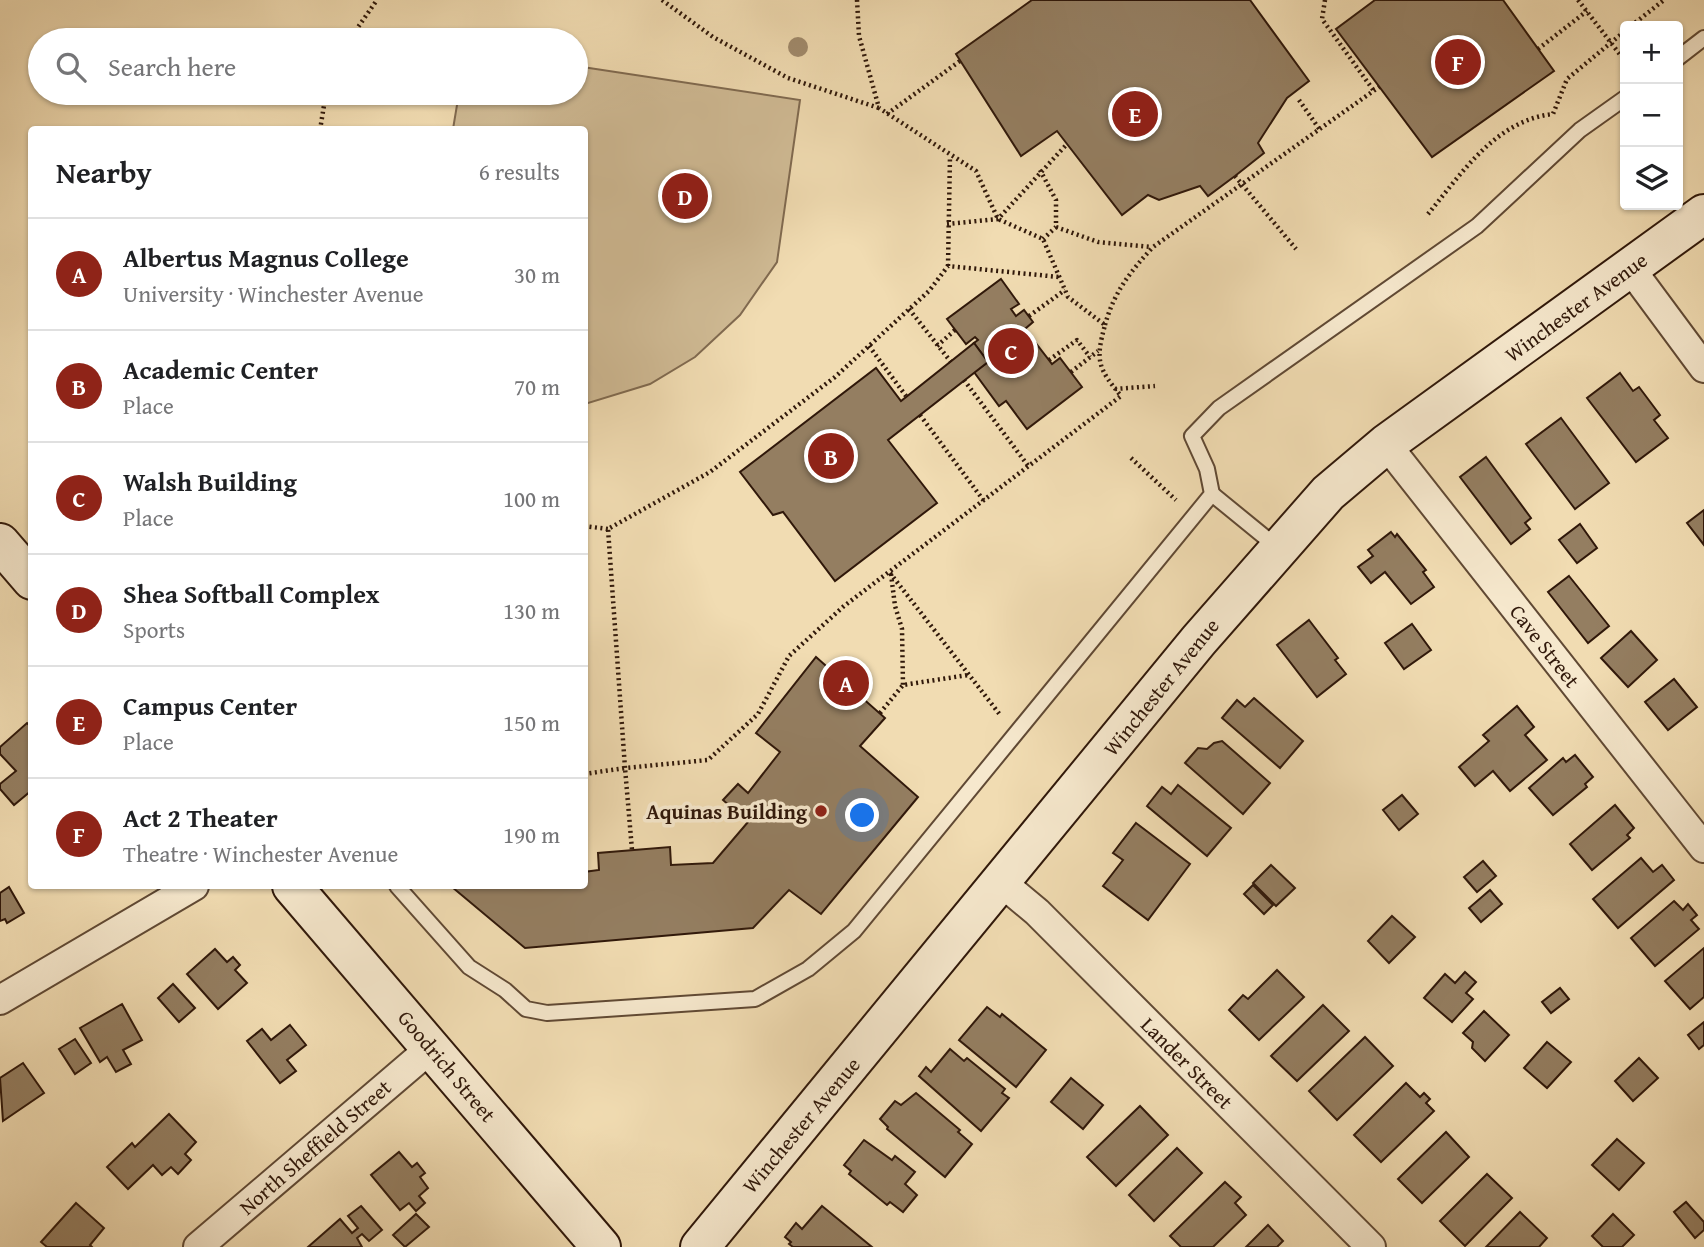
<!DOCTYPE html>
<html lang="en">
<head>
<meta charset="utf-8">
<style>
  :root { --surface:#fff; --page:#f2f2f2; --text:#202124; --muted:#757577; --line:#e0e0e0; --accent:#8f2418 }
  body { margin:0; font-family:"Gentium Book Plus",serif; background:var(--page); color:var(--text) }
  .controls { position:absolute; right:21px; top:21px; display:grid; overflow:hidden; border-radius:7px; box-shadow:0 2px 5px #0004 }
  .controls button { width:63px; height:63px; display:grid; place-items:center; padding:0; border:0; border-bottom:2px solid var(--line); background:var(--surface); color:var(--text); font:35px sans-serif }
  .you { position:absolute; left:863px; top:816px; width:24px; height:24px; margin:-18px; border:5px solid #fff; border-radius:50%; background:#1a73e8; box-shadow:0 0 0 10px #1a73e833 }
  .badge { display:grid; place-items:center; width:46px; height:46px; border-radius:50%; background:var(--accent); color:#fff; font-size:23px; font-weight:700 }
  .pin { position:absolute; translate:-50% -50%; border:4px solid #fff; box-shadow:0 2px 7px #0006 }
  .list { margin:0; padding:0; list-style:none }
  h2 { display:flex; justify-content:space-between; align-items:center; height:91px; margin:0; padding:0 28px; font-size:30px }
  h2 small { font-size:23px; font-weight:400; color:var(--muted) }
  .list li { display:grid; grid-template-columns:46px 1fr auto; gap:21px; align-items:center; box-sizing:border-box; height:112px; padding:0 28px; border-top:2px solid var(--line) }
  .list b { display:block; font-size:26px; white-space:nowrap }
  .list p { margin:0; font-size:23px; white-space:nowrap; color:var(--muted) }
  .list em { font-size:23px; font-style:normal; color:var(--muted) }
  .icon { flex:none; width:38px; height:38px; fill:none; stroke:currentColor; stroke-width:2; stroke-linecap:round; stroke-linejoin:round }
  .map { position:relative; flex:none; width:1704px; height:1247px; overflow:hidden }
  .search { position:absolute; background:var(--surface); box-shadow:0 2px 5px #0004; left:28px; top:28px; width:560px; height:77px; display:flex; align-items:center; gap:18px; box-sizing:border-box; padding:0 24px; border-radius:38px; color:var(--muted); font-size:26px }
  .panel { position:absolute; background:var(--surface); box-shadow:0 2px 5px #0004; left:28px; top:126px; width:560px; height:763px; border-radius:7px }
  .map>svg:first-child { display:block }
  .green { fill:#d0bb95; stroke:#806a50; stroke-width:2 }
  .building { fill:#947e61; stroke:#30180a; stroke-width:2 }
  .lines { fill:none; stroke-linecap:round; stroke-linejoin:round }
  .lane-casing { stroke:#604934; stroke-width:18 }
  .street-casing { stroke:#604934; stroke-width:32 }
  .secondary-casing { stroke:#30180a; stroke-width:42 }
  .path { stroke:#30180a; stroke-width:4.5; stroke-dasharray:2 3.5; stroke-linecap:butt }
  .lane { stroke:#f6e8cd; stroke-width:14 }
  .street { stroke:#f6e8cd; stroke-width:28 }
  .secondary { stroke:#f6e8cd; stroke-width:38 }
  .tree { fill:#a18b6d }
  .poi-dot { fill:#8f2418; stroke:#f6e8cd; stroke-width:2.5 }
  .labels { text-anchor:middle; dominant-baseline:central; stroke-width:7; stroke-linejoin:round; paint-order:stroke }
  .street-label { font-size:21px; fill:#30180a; stroke:#f6e8cd }
  .poi-label { font-size:21px; font-weight:bold; fill:#30180a; stroke:#f6e8cd; text-anchor:end }
</style>
</head>
<body>
<div class="map">
<svg width="1704" height="1247" viewBox="0 0 1704 1247">
  <rect width="100%" height="100%" fill="#f1dcb2"/>
  <filter id="stains"><feTurbulence type="fractalNoise" baseFrequency=".00286" numOctaves="4"/><feColorMatrix values="0 0 0 0 .2 0 0 0 0 .09 0 0 0 0 .02 0 0 0 .5 -.17"/></filter>
  <radialGradient id="worn" r=".72"><stop offset=".6" stop-color="#630" stop-opacity="0"/><stop offset="1" stop-color="#630" stop-opacity=".3"/></radialGradient>
  <polygon class="green" points="576,66 800,100 777,262 740,315 695,357 650,384 585,404 584,130 453,129 459,93 576,93"/>
  <g class="building">
    <polygon points="1032,0 1250,0 1309,81 1287,98 1258,143 1264,153 1235,176 1208,196 1200,186 1159,200 1148,195 1122,215 1057,131 1021,156 956,54"/>
    <polygon points="1375,0 1503,0 1554,71 1432,157 1336,29"/>
    <polygon points="1001,279 1019,304 1011,309 1016,316 1024,310 1033,322 1025,329 1052,364 1060,358 1082,387 1027,429 1006,401 999,406 974,372 988,362 974,343 978,340 975,337 966,344 947,319"/>
    <polygon points="974,343 988,362 888,440 937,503 835,581 783,512 773,515 740,472 876,368 901,401"/>
    <polygon points="1620,373 1633,391 1639,387 1660,415 1654,420 1668,438 1636,462 1587,398"/>
    <polygon points="1561,418 1609,483 1575,509 1526,444"/>
    <polygon points="1486,457 1531,518 1525,523 1530,529 1511,544 1460,477"/>
    <polygon points="1704,510 1704,545 1687,523"/>
    <polygon points="1580,524 1597,548 1577,563 1559,540"/>
    <polygon points="1391,532 1395,537 1397,534 1426,570 1423,572 1434,587 1411,604 1385,572 1371,583 1358,567 1373,556 1368,550"/>
    <polygon points="1569,576 1609,626 1588,643 1548,592"/>
    <polygon points="1309,620 1338,658 1335,660 1346,674 1317,697 1277,645"/>
    <polygon points="1412,624 1431,650 1404,669 1385,643"/>
    <polygon points="1631,631 1657,660 1628,687 1601,658"/>
    <polygon points="816,657 885,718 860,746 918,797 821,914 789,890 753,928 525,948 452,887 584,886 584,872 599,870 598,853 670,847 671,865 713,863 748,822 723,800 738,784 748,793 780,752 756,733"/>
    <polygon points="1674,679 1697,707 1668,730 1645,702"/>
    <polygon points="1254,698 1303,741 1280,768 1222,718 1237,700 1245,707"/>
    <polygon points="1517,706 1534,727 1525,735 1547,760 1510,791 1493,771 1475,786 1459,767 1489,741 1483,735"/>
    <polygon points="27,723 32,728 32,790 14,805 0,789 0,784 16,771 0,754 0,747"/>
    <polygon points="1222,741 1270,783 1243,814 1185,763 1198,748 1207,749 1214,743"/>
    <polygon points="1575,755 1593,777 1585,784 1587,787 1553,815 1529,788 1563,758 1566,762"/>
    <polygon points="1178,785 1231,828 1207,856 1147,806 1162,787 1171,794"/>
    <polygon points="1402,795 1418,814 1399,830 1383,810"/>
    <polygon points="1615,805 1634,828 1627,835 1630,838 1592,870 1570,844"/>
    <polygon points="1136,823 1190,864 1148,920 1103,886 1123,860 1113,853"/>
    <polygon points="1641,858 1653,872 1662,865 1674,880 1618,928 1593,899"/>
    <polygon points="1483,861 1496,876 1477,892 1464,877"/>
    <polygon points="1271,865 1295,888 1276,906 1253,883"/>
    <polygon points="1253,885 1273,905 1264,914 1244,894"/>
    <polygon points="9,887 24,913 7,923 5,919 0,921 0,893"/>
    <polygon points="1490,890 1502,904 1481,922 1469,908"/>
    <polygon points="1674,901 1683,910 1688,904 1697,915 1691,920 1699,929 1655,966 1631,938"/>
    <polygon points="1392,916 1415,937 1389,963 1368,941"/>
    <polygon points="1704,948 1704,997 1690,1009 1665,981"/>
    <polygon points="215,949 227,962 233,957 240,965 235,970 247,983 218,1009 187,974"/>
    <polygon points="1277,970 1304,997 1259,1040 1229,1010 1243,995 1248,999"/>
    <polygon points="1465,972 1476,982 1466,993 1473,999 1452,1022 1424,998 1445,974 1455,983"/>
    <polygon points="173,984 195,1008 179,1022 158,998"/>
    <polygon points="1560,988 1569,999 1551,1013 1542,1002"/>
    <polygon points="122,1004 142,1040 123,1050 131,1064 116,1072 107,1057 100,1062 80,1028"/>
    <polygon points="1323,1005 1349,1031 1297,1081 1271,1056"/>
    <polygon points="987,1007 1000,1017 1002,1014 1046,1050 1016,1087 959,1040"/>
    <polygon points="1484,1011 1509,1035 1485,1061 1472,1048 1473,1042 1463,1033"/>
    <polygon points="1704,1022 1704,1045 1699,1049 1688,1035"/>
    <polygon points="290,1025 306,1045 287,1060 296,1071 280,1083 247,1041 262,1029 271,1040"/>
    <polygon points="1365,1037 1393,1066 1337,1120 1309,1091"/>
    <polygon points="75,1039 91,1063 75,1074 59,1049"/>
    <polygon points="1547,1042 1571,1062 1547,1088 1524,1068"/>
    <polygon points="950,1049 964,1061 967,1058 1005,1089 1002,1093 1009,1098 981,1131 919,1076 926,1067 931,1072"/>
    <polygon points="1639,1058 1658,1078 1633,1101 1615,1081"/>
    <polygon points="23,1063 44,1093 3,1121 0,1078"/>
    <polygon points="1071,1078 1103,1105 1083,1129 1051,1102"/>
    <polygon points="1406,1083 1420,1097 1424,1093 1430,1099 1426,1103 1434,1111 1381,1162 1354,1135"/>
    <polygon points="916,1093 960,1130 958,1132 972,1144 945,1177 887,1129 888,1127 880,1119 895,1101 901,1105"/>
    <polygon points="1140,1106 1168,1135 1116,1186 1087,1157"/>
    <polygon points="169,1114 196,1142 185,1154 191,1160 178,1174 171,1167 162,1175 153,1165 128,1189 107,1167 132,1143 135,1147"/>
    <polygon points="1446,1132 1469,1157 1422,1203 1398,1179"/>
    <polygon points="1617,1139 1644,1163 1619,1190 1592,1165"/>
    <polygon points="864,1140 892,1160 895,1156 915,1172 905,1184 917,1195 903,1212 890,1202 887,1205 849,1174 851,1171 844,1165"/>
    <polygon points="1177,1148 1202,1173 1154,1221 1129,1195"/>
    <polygon points="399,1152 412,1167 417,1163 425,1173 420,1177 428,1188 419,1196 425,1203 416,1211 409,1203 400,1210 371,1175"/>
    <polygon points="1487,1174 1512,1198 1465,1246 1440,1221"/>
    <polygon points="1225,1182 1241,1197 1235,1203 1246,1215 1213,1247 1181,1247 1170,1236"/>
    <polygon points="1686,1202 1704,1222 1704,1230 1695,1238 1674,1212"/>
    <polygon points="76,1203 104,1228 90,1245 92,1247 47,1247 41,1242"/>
    <polygon points="361,1206 382,1230 369,1241 362,1234 357,1238 362,1247 308,1247 340,1219 352,1233 358,1228 348,1216"/>
    <polygon points="822,1206 872,1247 793,1247 789,1244 791,1242 785,1237 796,1223 802,1229"/>
    <polygon points="1520,1212 1547,1238 1539,1247 1486,1247"/>
    <polygon points="416,1214 429,1227 405,1247 393,1235"/>
    <polygon points="1613,1214 1634,1235 1622,1247 1603,1247 1592,1236"/>
    <polygon points="1268,1225 1283,1241 1277,1247 1246,1247"/>
  </g>
  <g class="lines">
    <defs>
      <g id="lane">
        <polyline points="1678,58 1704,38"/>
        <polyline points="1212,494 1277,547"/>
        <polyline points="397,886 469,967 505,990 526,1009 547,1013 755,999 808,969 854,931 1212,494 1207,469 1192,436 1219,408 1477,226 1580,130 1625,98"/>
      </g>
      <g id="street">
        <polyline points="1630,268 1704,368"/>
        <polyline points="1386,444 1704,848"/>
        <polyline points="1001,882 1037,912 1371,1247"/>
        <polyline points="0,1000 194,886"/>
        <polyline points="198,1247 431,1048"/>
      </g>
      <g id="secondary">
        <polyline points="0,543 32,580"/>
        <polyline points="292,886 601,1247"/>
        <polyline points="700,1247 1199,640 1328,493 1386,444 1704,214"/>
      </g>
    </defs>
    <use href="#lane" class="lane-casing"/>
    <use href="#street" class="street-casing"/>
    <use href="#secondary" class="secondary-casing"/>
    <g class="path">
      <polyline points="662,0 713,37 788,78 879,108"/>
      <path d="M857,0L859,36L879,108L976,171L998,219L1043,239L1068,297L1105,325C1095,361 1098,368 1121,396L844,606L789,656L758,714L708,760L625,768L608,529L710,472L835,377L929,291L948,266L1059,277"/>
      <polyline points="1325,0 1322,19 1374,91"/>
      <polyline points="1578,0 1625,61"/>
      <polyline points="1631,26 1664,0"/>
      <polyline points="349,40 377,0"/>
      <polyline points="1538,49 1587,11"/>
      <polyline points="1299,100 1320,130"/>
      <polyline points="887,114 960,61"/>
      <polyline points="320,130 326,93"/>
      <polyline points="1040,170 1056,200 1056,227 1043,239"/>
      <polyline points="1235,176 1296,249"/>
      <path d="M1428,214C1462,173 1496,120 1553,114L1567,79L1625,31"/>
      <polyline points="947,224 998,219 1067,144"/>
      <polyline points="1056,227 1098,242 1152,247"/>
      <polyline points="948,266 950,156"/>
      <polyline points="909,309 951,362"/>
      <polyline points="1029,316 1065,290"/>
      <path d="M1105,325C1114,292 1130,272 1153,247L1379,87"/>
      <polyline points="869,346 906,396"/>
      <polyline points="937,346 955,330"/>
      <polyline points="1049,360 1077,340 1090,357"/>
      <polyline points="1071,372 1098,351"/>
      <polyline points="964,380 1029,467"/>
      <polyline points="1115,389 1155,386"/>
      <polyline points="920,415 984,501"/>
      <polyline points="1131,458 1176,500"/>
      <polyline points="584,526 608,529"/>
      <polyline points="890,573 1001,716"/>
      <polyline points="891,574 895,606 902,629 903,685"/>
      <polyline points="880,713 903,685 968,675"/>
      <polyline points="584,774 625,768 632,850"/>
    </g>
    <use href="#lane" class="lane"/>
    <use href="#street" class="street"/>
    <use href="#secondary" class="secondary"/>
  </g>
  <circle class="tree" cx="798" cy="47" r="10"/>
  <circle class="poi-dot" cx="821" cy="811" r="7"/>
  <g class="labels">
    <g class="street-label">
      <text transform="translate(1576 307) rotate(-36)">Winchester Avenue</text>
      <text transform="translate(1545 646) rotate(52)">Cave Street</text>
      <text transform="translate(1161 687) rotate(-51)">Winchester Avenue</text>
      <text transform="translate(1187 1063) rotate(45)">Lander Street</text>
      <text transform="translate(447 1066) rotate(50)">Goodrich Street</text>
      <text transform="translate(801 1125) rotate(-50)">Winchester Avenue</text>
      <text transform="translate(315 1147) rotate(-41)">North Sheffield Street</text>
    </g>
    <g class="poi-label">
      <text x="807" y="811">Aquinas Building</text>
    </g>
  </g>
  <rect width="100%" height="100%" filter="url(#stains)"/>
  <rect width="100%" height="100%" fill="url(#worn)"/>
</svg>
<div class="controls">
<button>+</button>
<button>−</button>
<button><svg class="icon" aria-label="layers" viewBox="0 0 24 24"><path d="M12 4l9 5-9 5-9-5zM3 14l9 5 9-5"/></svg></button>
</div>
<div class="you"></div>
<div class="pin badge" style="left:846px;top:683px">A</div>
<div class="pin badge" style="left:831px;top:456px">B</div>
<div class="pin badge" style="left:1011px;top:351px">C</div>
<div class="pin badge" style="left:685px;top:196px">D</div>
<div class="pin badge" style="left:1135px;top:114px">E</div>
<div class="pin badge" style="left:1458px;top:62px">F</div>
<div class="search"><svg class="icon" aria-label="search" viewBox="0 0 24 24"><circle cx="10" cy="10" r="6"/><path d="M15 15l6 6"/></svg>Search here</div>
<section class="panel">
<h2>Nearby<small>6 results</small></h2>
<ul class="list">
<li><span class="badge">A</span><div><b>Albertus Magnus College</b><p>University · Winchester Avenue</p></div><em>30 m</em></li>
<li><span class="badge">B</span><div><b>Academic Center</b><p>Place</p></div><em>70 m</em></li>
<li><span class="badge">C</span><div><b>Walsh Building</b><p>Place</p></div><em>100 m</em></li>
<li><span class="badge">D</span><div><b>Shea Softball Complex</b><p>Sports</p></div><em>130 m</em></li>
<li><span class="badge">E</span><div><b>Campus Center</b><p>Place</p></div><em>150 m</em></li>
<li><span class="badge">F</span><div><b>Act 2 Theater</b><p>Theatre · Winchester Avenue</p></div><em>190 m</em></li>
</ul>
</section>
</div>
</body>
</html>
